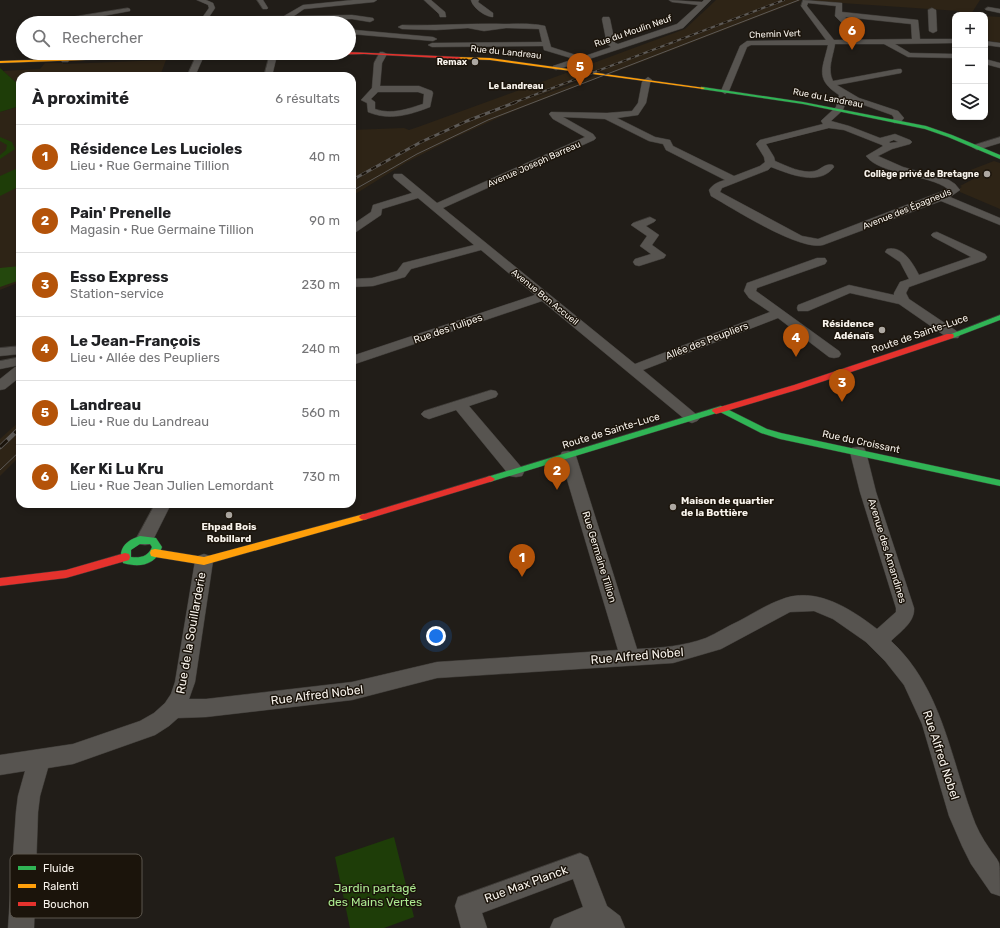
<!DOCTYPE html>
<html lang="fr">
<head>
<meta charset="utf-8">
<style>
  :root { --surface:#fff; --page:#f6f6f6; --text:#202124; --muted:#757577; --line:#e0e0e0; --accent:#b45309 }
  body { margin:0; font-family:Rubik,sans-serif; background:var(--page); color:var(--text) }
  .controls { position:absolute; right:12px; top:12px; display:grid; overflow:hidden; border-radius:8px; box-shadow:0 2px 6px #0003 }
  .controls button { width:36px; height:36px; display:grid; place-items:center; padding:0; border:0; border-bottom:1px solid var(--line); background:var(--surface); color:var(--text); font:20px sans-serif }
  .you { position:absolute; left:436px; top:636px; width:14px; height:14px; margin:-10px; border:3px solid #fff; border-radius:50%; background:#1a73e8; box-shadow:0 0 0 6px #1a73e833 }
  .badge { display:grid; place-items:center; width:26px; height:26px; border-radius:50%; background:var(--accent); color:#fff; font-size:13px; font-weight:700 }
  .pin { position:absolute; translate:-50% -33px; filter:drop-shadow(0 1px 2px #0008) }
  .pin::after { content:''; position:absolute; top:21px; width:14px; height:12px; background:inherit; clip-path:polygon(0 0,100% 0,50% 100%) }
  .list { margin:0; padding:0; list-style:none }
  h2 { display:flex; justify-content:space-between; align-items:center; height:52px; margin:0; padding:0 16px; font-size:17px }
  h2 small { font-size:13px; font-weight:400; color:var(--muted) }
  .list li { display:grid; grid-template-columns:26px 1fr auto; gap:12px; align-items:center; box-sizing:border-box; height:64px; padding:0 16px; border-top:1px solid var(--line) }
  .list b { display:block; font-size:15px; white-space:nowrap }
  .list p { margin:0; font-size:13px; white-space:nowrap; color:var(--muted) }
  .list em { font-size:13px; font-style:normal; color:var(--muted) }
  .icon { flex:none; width:22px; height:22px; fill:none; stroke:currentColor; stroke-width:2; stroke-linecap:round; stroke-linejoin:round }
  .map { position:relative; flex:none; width:1000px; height:928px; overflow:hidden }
  .search { position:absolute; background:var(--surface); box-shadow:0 2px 6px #0003; left:16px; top:16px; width:340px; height:44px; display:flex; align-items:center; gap:10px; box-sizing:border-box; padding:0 14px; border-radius:22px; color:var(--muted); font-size:15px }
  .panel { position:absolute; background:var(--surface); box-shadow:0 2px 6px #0003; left:16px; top:72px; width:340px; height:436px; border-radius:12px }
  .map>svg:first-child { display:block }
  .built { fill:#2e2416 }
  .green { fill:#1e3d08 }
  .forest { fill:#24480d }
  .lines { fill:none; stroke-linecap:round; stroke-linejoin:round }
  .street-casing { stroke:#3d3a36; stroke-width:1 }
  .fast-casing { stroke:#3d3a36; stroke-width:1 }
  .slow-casing { stroke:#3d3a36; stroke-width:1 }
  .jam-casing { stroke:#3d3a36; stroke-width:1 }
  .street { fill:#575450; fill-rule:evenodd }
  .fast { fill:#30b455; fill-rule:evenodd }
  .slow { fill:#ff9f0a; fill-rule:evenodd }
  .jam { fill:#e5322d; fill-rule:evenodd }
  .tram { stroke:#5c5956; stroke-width:1 }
  .rail-far2-casing { stroke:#5c5956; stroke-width:2 }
  .rail-far1-casing { stroke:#5c5956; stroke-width:3 }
  .rail-casing { stroke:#5c5956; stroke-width:4.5 }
  .rail-far2 { stroke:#1b140b; stroke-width:1.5; stroke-dasharray:4.5; stroke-linecap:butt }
  .rail-far1 { stroke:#1b140b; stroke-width:2; stroke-dasharray:5.5; stroke-linecap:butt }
  .rail { stroke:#1b140b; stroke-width:3; stroke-dasharray:10; stroke-linecap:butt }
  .poi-dot { fill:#ada8a2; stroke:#1b140b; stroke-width:1.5 }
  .labels { text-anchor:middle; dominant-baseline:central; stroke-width:3; stroke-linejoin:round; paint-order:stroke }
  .far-street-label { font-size:9px; fill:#f8f3ec; stroke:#1b140b }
  .far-poi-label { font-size:9px; font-weight:bold; fill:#f8f3ec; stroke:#1b140b; text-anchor:end }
  .far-neighbourhood-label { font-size:9px; font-weight:bold; fill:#f8f3ec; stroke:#1b140b }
  .poi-label { font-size:10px; font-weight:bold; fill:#f8f3ec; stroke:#1b140b; text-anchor:end }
  .street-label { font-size:10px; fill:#f8f3ec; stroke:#1b140b }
  .near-street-label { font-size:12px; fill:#f8f3ec; stroke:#1b140b }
  .near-park-label { font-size:12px; fill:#abea90; stroke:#1b140b }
  .key { fill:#1b140b; stroke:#5d574e; stroke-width:1 }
  .key-label { font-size:11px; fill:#f8f3ec }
</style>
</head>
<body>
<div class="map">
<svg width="1000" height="928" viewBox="0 0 1000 928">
  <rect width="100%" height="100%" fill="#211d18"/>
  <g class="built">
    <polygon points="716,0 802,0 613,73 586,69 588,68 588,65 685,29"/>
    <polygon points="815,0 980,0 971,14 980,15 960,15 959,11 812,1"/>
    <polygon points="985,16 1000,17 1000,43 985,40"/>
    <polygon points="166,60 160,76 20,76 20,86 3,71 40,69 45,63 63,63 63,64"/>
    <polygon points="566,73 588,76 526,101 594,76 600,77 502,116 452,139 407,162 352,196 352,130 404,128 409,130 418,127"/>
    <polygon points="20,106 20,282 0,290 0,112"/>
    <polygon points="994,161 1000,163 1000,209 960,192 960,188 962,187 960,186 979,176 968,171"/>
    <polygon points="20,421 20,456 0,476 0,439"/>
  </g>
  <g class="green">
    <polygon points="0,68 20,86 20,106 0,112"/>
    <polygon points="0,137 12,142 15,149 0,159 0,155 6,150 7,145 0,141"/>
    <polygon points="20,167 20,186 0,196 0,176"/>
    <polygon points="394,837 414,917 384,928 350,928 335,857"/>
  </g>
  <polygon class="forest" points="20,266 20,280 0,287 0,268"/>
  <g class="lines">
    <defs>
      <g id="street">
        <polygon points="197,0 206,0 213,3 215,8 209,17 284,16 303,5 353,0 377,0 374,2 304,9 294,16 352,15 373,18 374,20 370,22 352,19 288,20 287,23 279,23 281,20 145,23 136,23 133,21 137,19 202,18 209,8 208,5"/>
        <polygon points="257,0 263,0 268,8 267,9 263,9"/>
        <polygon points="424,0 431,0 445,12 446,17 440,17 439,14"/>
        <path d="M471,0H479L478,2L493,13V17C485,17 472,7 471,0Z"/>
        <path d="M669,0L702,2L704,0H711L683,28L556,70L552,68L553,66L574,59L544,50L543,46L432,47L428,45L432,43L542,42L539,29L506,28L484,31L468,28L436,30L402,29L398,27L402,25C436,26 470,23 504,24C518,24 531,23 545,26L551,47L582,57L611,47L607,44L602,19L603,17H609L610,19L615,43L618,44L677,24L698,5L672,2Z"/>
        <path d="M803,0L842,3V12L918,20L920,39H955V43L895,44L910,53L955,54V58L908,57L884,44H835C833,57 827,69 833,81L898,69H901L902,71L901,73L837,85L859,98L898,111L904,118L900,123H894L892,121L894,118L892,115L847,99L843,110L831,121L849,126L880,138L895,134L910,140L912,142L910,144L892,149L878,156L903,167L949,180L955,184L960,190L950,197L1000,218V225L941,201L823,245C799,251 734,209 711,196L709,190C713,184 718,182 725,180L666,150L663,144L649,141L605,119L563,117L593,134L596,138L594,140L443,208L635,364L770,312L749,298L744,291L747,283L817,258H825L827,261L825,264L757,288L756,291L839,351L841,354L839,357L834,358L829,357L778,318L643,370L697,415L700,418L697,421L692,423L687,421L542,301L352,365V356L535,295L481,250L411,269L405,277L373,286L352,287V279L372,278L397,271L403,263L474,245L418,198L382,209L381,215L356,232L352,233V225L371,212L373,205L412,193L394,178L393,176L394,174H402L437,203L585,137L553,119L549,114L551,112L607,113L632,111L638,103L642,82L648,77L652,80L650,83L646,103L638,115L617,118L655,137L670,140L673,146L734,176L760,166L765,162L764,157L756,144L760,140L823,124L821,121L823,119L836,107L839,95C814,79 823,68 828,45H751L747,47L729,91L725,94L721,91L740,46L747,41L826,40L801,6ZM808,3L836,6L835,16L853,34H856L860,32L845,17L911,24L912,39L834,40L807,6ZM829,128L844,130L882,145L883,146L866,156C880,175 928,174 948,189L818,239L802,236L720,192L722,188L768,170L771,167C790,174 819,187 834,167L833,165C825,163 822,169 815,171C802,174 787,166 775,161L774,157L766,144ZM894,140L898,142L890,143L889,142Z"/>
        <polygon points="988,7 1000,9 1000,13 986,10 985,9"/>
        <polygon points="128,8 130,9 130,11 65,23 54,23 66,18"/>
        <polygon points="932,8 936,10 937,31 933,33 929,31 928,10"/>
        <polygon points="349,28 354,28 355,30 433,37 437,39 433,41 351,34 349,34"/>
        <polygon points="985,41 1000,43 1000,47 985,45"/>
        <path d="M380,52H383L387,54L382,63L380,86H419L432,91L433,93L430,107C409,115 390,121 368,112L367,103L361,100L372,88L374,63ZM378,92H418L424,94L423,104C407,109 392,115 375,109V102L371,99Z"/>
        <polygon points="67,53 75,53 68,62 62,62 61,60"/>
        <polygon points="270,53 276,53 277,55 272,76 264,76"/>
        <polygon points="196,56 199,56 203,58 195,76 187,76"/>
        <polygon points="985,59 1000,63 1000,68 985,64"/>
        <polygon points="1000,137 1000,143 977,150 972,147 974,145"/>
        <polygon points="650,217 656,220 654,222 646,226 659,235 652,245 666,255 664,258 639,266 635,265 633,262 635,259 651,254 640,246 647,236 631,225 633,223"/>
        <path d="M937,232L985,254L987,257L985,260L909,287L906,293L909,299L958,332L960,335L958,338H948L899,304L850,293L808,311H798L797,308L798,305L849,285L894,295V293L900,282L909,279L900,262L885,252L887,249C903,245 913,264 919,275L971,257L933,237L931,235L933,233Z"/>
        <polygon points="20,346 20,354 0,356 0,348"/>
        <polygon points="20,357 20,365 0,369 0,361"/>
        <polygon points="20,366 20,377 5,389 0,390 0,379 15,367"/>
        <polygon points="491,390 496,391 498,394 496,397 469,406 522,468 524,472 522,476 516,477 510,476 456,410 429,419 424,417 421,414 424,411"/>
        <path d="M858,447L864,448L866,452L876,492L914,608C915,622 901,631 891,641C941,687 950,755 972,815C976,827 982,838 989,848C992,853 997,858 999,863C1000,869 1000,889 1000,896L991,893L971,864L962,846L949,816L922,724L904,685L885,661L866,642L833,619L814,611L790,612L721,649L673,663L437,678L352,700L206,717L178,718L169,726L155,735L73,764L48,768L40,796L38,812L34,928H8L16,812L18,796L25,771L0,775V755L73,744L140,721L154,713L165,703L171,694L175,682L195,561L198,556L204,554L210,556L213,561L195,682L189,699H206L352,682L437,662L618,650L560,456L562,452L568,451L574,452L576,456L637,649C661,648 684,646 706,638C717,633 728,626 739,621C752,614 766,605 780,600C815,585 851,609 877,629L896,612V608L860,492L850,452L852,448Z"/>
        <polygon points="155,504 171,504 151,544 145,545 139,544 136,539"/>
        <polygon points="580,853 588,857 607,906 620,916 625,928 550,928 554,919 583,907 573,879 482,913 487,928 461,928 455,906 458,897"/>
      </g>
      <g id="fast">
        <polygon points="703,87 803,102 926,126 952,135 1000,155 1000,159 948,137 925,129 803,104 701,89 701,87"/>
        <polygon points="1000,315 1000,320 953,338 947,338 946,336"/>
        <polygon points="721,406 767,429 781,433 1000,480 1000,486 780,439 761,433 720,412 493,481 490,482 485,479 487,477"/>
        <path d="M140,536L156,538L162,547C156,565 140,568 123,563L121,553C123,543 131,539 140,536ZM140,544H150L152,547C148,557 140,558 131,557V550Z"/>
      </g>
      <g id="slow">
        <polygon points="282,54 284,56 199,59 172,57 0,63 0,61 172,55 199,57"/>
        <polygon points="457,57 490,58 705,88 703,89 490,60 459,59"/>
        <polygon points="364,514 367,515 369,517 367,519 204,565 155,557 151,556 150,553 151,550 155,549 204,557"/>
      </g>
      <g id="jam">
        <polygon points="349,52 459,57 461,58 459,59 364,54 282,56 280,55 282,54"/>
        <polygon points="947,334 953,334 954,336 953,338 800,389 716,414 712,411 713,409 794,385"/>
        <polygon points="490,476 495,479 493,481 364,520 361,519 359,517 361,515"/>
        <polygon points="125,553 129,554 130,557 129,560 66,578 0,586 0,578 66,570"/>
      </g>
    </defs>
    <use href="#street" class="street-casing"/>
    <use href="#fast" class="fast-casing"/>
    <use href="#slow" class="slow-casing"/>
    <use href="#jam" class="jam-casing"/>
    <use href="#street" class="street"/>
    <use href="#fast" class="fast"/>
    <use href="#slow" class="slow"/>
    <use href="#jam" class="jam"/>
    <g class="tram">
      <polyline points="352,191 417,154 488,120 799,0"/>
      <polyline points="0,470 20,451"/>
    </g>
    <defs>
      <polyline id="rail-far2" points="513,103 784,0"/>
      <polyline id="rail-far1" points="352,180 421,142 467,121 516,102"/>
      <polyline id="rail" points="0,447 20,428"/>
    </defs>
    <use href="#rail-far2" class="rail-far2-casing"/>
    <use href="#rail-far1" class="rail-far1-casing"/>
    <use href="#rail" class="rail-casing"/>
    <use href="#rail-far2" class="rail-far2"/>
    <use href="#rail-far1" class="rail-far1"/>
    <use href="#rail" class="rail"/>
  </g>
  <g class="poi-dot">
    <circle cx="475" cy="62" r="4"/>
    <circle cx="987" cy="174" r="4"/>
    <circle cx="882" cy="330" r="4"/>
    <circle cx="673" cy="507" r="4"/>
    <circle cx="229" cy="515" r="4"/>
  </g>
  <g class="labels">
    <g class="far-street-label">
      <text transform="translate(633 31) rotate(-19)">Rue du Moulin Neuf</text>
      <text transform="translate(775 34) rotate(-2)">Chemin Vert</text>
      <text transform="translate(506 52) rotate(6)">Rue du Landreau</text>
      <text transform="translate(828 98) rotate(11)">Rue du Landreau</text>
      <text transform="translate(534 164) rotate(-24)">Avenue Joseph Barreau</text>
      <text transform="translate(907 209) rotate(-22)">Avenue des Épagneuls</text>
      <text transform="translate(545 297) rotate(39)">Avenue Bon Accueil</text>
    </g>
    <g class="far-poi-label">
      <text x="467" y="62">Remax</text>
      <text x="979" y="174">Collège privé de Bretagne</text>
    </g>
    <g class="far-neighbourhood-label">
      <text x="516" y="86">Le Landreau</text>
    </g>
    <g class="poi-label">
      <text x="874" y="324">Résidence<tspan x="874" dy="12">Adénaïs</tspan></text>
      <text x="681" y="501" text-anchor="start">Maison de quartier<tspan x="681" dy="12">de la Bottière</tspan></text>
      <text x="229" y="527" text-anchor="middle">Ehpad Bois<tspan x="229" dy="12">Robillard</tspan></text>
    </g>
    <g class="street-label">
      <text transform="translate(448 329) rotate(-19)">Rue des Tulipes</text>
      <text transform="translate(920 334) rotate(-19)">Route de Sainte-Luce</text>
      <text transform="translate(707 341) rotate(-21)">Allée des Peupliers</text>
      <text transform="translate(611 431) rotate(-17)">Route de Sainte-Luce</text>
      <text transform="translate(861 442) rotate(12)">Rue du Croissant</text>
      <text transform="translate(887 551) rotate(73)">Avenue des Amandines</text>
      <text transform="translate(599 557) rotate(73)">Rue Germaine Tillion</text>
    </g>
    <g class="near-street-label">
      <text transform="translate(191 633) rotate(-80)">Rue de la Souillarderie</text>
      <text transform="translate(637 656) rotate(-5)">Rue Alfred Nobel</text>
      <text transform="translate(317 695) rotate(-7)">Rue Alfred Nobel</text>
      <text transform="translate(941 755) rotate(72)">Rue Alfred Nobel</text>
      <text transform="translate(526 884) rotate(-20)">Rue Max Planck</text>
    </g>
    <g class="near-park-label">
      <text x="375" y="888">Jardin partagé<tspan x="375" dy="14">des Mains Vertes</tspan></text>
    </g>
  </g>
  <rect x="10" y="854" width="132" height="64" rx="6" class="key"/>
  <rect x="18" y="866" width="18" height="4" fill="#30b455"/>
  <rect x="18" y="884" width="18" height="4" fill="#ff9f0a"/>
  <rect x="18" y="902" width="18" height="4" fill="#e5322d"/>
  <g class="key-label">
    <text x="43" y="872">Fluide</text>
    <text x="43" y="890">Ralenti</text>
    <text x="43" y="908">Bouchon</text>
  </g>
</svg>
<div class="controls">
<button>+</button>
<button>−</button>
<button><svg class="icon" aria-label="layers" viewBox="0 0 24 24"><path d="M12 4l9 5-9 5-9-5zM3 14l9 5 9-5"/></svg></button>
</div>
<div class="you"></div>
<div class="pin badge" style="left:522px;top:577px">1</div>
<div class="pin badge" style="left:557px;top:490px">2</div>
<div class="pin badge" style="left:842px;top:402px">3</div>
<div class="pin badge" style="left:796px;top:357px">4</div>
<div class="pin badge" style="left:580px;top:86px">5</div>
<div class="pin badge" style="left:852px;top:50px">6</div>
<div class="search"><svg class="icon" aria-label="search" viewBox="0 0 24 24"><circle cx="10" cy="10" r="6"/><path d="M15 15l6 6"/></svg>Rechercher</div>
<section class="panel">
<h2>À proximité<small>6 résultats</small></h2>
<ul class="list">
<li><span class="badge">1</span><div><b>Résidence Les Lucioles</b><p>Lieu · Rue Germaine Tillion</p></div><em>40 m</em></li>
<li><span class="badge">2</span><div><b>Pain' Prenelle</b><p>Magasin · Rue Germaine Tillion</p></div><em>90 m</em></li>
<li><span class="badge">3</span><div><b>Esso Express</b><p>Station-service</p></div><em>230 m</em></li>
<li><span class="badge">4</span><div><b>Le Jean-François</b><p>Lieu · Allée des Peupliers</p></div><em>240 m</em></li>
<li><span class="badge">5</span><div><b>Landreau</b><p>Lieu · Rue du Landreau</p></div><em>560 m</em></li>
<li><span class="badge">6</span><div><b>Ker Ki Lu Kru</b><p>Lieu · Rue Jean Julien Lemordant</p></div><em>730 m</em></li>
</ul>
</section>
</div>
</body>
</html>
